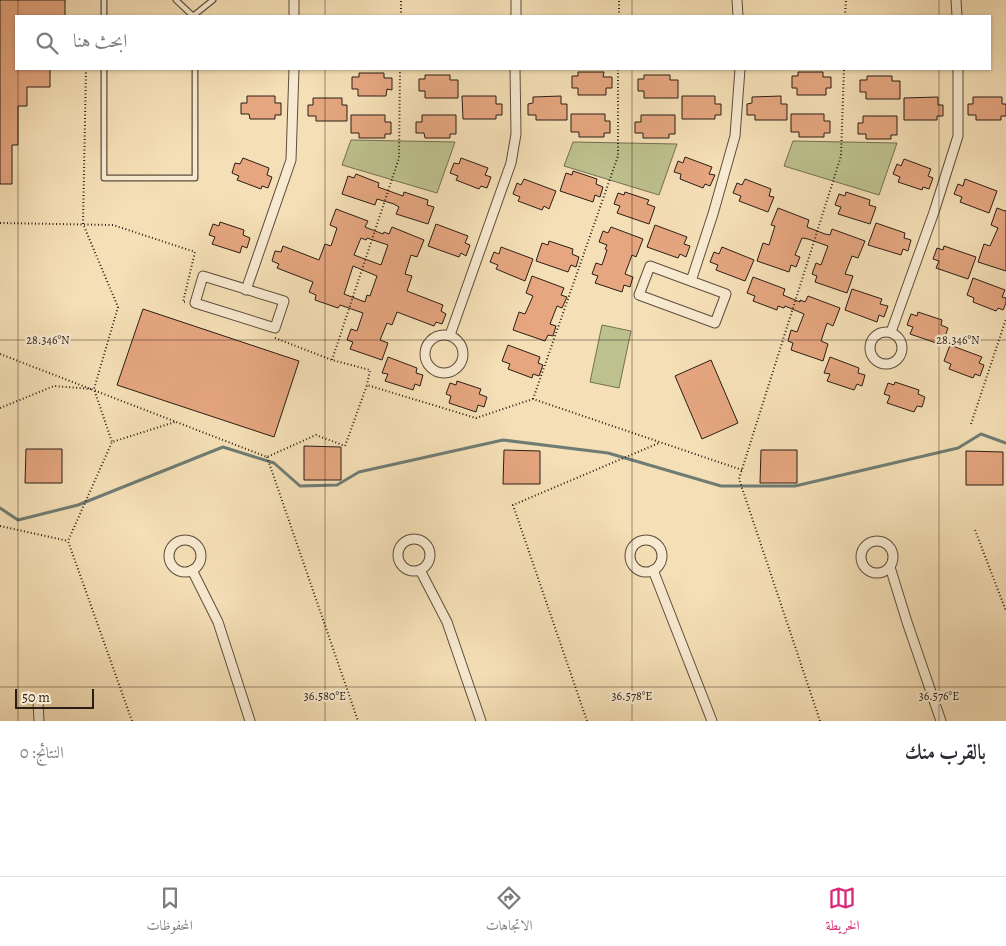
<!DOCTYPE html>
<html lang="ar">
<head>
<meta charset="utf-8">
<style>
  :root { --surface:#fff; --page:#f2f2f3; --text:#2b2b33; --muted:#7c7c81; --line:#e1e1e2; --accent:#db2777 }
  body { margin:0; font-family:Alegreya,Amiri,serif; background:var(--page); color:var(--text); direction:rtl }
  .scale { position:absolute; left:15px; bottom:12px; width:79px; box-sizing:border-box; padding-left:5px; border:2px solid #2a1d15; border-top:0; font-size:14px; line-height:18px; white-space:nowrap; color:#2a1d15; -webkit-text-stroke:4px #f8ead0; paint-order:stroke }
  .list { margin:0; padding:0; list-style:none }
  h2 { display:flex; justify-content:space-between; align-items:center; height:65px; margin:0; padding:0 20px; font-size:21px }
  h2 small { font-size:16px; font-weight:400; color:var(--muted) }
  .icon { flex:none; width:28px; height:28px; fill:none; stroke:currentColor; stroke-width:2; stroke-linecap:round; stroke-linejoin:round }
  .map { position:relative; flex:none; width:1006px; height:721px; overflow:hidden; direction:ltr }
  .search { position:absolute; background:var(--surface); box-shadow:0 1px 4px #0004; left:15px; right:15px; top:15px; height:55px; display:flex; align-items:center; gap:12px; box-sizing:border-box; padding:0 18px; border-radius:0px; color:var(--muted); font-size:19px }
  .sheet { height:155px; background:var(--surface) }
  nav { display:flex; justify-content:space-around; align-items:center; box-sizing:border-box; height:70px; border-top:1px solid var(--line); background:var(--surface); font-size:14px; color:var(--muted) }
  nav a { display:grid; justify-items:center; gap:2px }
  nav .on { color:var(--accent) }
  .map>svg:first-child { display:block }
  .green { fill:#bdc18d; stroke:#746f51 }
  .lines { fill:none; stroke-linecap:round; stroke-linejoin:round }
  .stream { stroke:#6f7c74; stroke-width:3 }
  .building { fill:#e5a680; stroke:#2a1d15; fill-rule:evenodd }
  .lane-casing { stroke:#5d4e3d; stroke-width:7 }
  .street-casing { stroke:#5d4e3d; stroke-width:11 }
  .path { stroke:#2a1d15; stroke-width:2; stroke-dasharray:1 2.5; stroke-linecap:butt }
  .lane { stroke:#f8ead0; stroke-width:4.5 }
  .street { stroke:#f8ead0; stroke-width:9 }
  .ticks { fill:none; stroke:#2a1d15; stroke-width:1; stroke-opacity:0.45 }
  .ticks-label { font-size:12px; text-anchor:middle; fill:#2a1d15; stroke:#f8ead0; stroke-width:4.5; stroke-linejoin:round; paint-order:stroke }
</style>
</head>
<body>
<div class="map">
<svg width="1006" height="721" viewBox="0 0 1006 721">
  <rect width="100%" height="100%" fill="#f5dfb6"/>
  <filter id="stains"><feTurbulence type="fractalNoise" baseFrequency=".004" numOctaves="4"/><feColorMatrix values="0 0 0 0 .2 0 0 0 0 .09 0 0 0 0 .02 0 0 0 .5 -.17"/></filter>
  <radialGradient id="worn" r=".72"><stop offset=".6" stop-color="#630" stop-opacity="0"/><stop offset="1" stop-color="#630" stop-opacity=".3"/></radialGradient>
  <g class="green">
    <polygon points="351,140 455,142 437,193 342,165"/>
    <polygon points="793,141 897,143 879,195 784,166"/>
    <polygon points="573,142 677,144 659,195 564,166"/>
    <polygon points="602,325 631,331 619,388 590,382"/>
  </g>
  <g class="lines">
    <polyline class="stream" points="0,508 18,520 78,505 223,447 274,463 300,486 337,485 359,472 503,440 608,453 721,486 795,486 958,448 981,434 1006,443"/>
  </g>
  <g class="building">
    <polygon points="0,0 65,0 65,16 16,16 16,69 50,69 50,87 27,87 27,106 18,106 18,145 12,145 12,184 0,184"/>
    <polygon points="578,72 604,72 603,77 612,77 612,88 606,88 606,95 578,95 578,88 572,88 572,76 578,76"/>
    <polygon points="798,72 823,72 823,77 831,77 831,88 826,88 826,95 797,95 797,88 792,88 792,76 798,76"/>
    <polygon points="359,73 384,73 384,78 392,78 392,90 387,89 386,96 358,96 358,89 352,89 352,77 359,77"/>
    <polygon points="425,75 450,75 450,80 458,80 458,98 425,98 425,91 419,91 419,79 425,79"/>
    <polygon points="644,75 670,75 670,80 678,80 678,98 644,98 644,91 638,91 638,79 644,79"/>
    <polygon points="867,76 892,76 892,81 900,81 900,99 866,99 866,92 860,92 860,80 867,80"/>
    <polygon points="247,96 275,96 275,103 281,103 281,115 275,115 275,119 250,119 249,114 241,114 241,103 247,103"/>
    <polygon points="462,96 496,96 496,104 502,104 502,115 496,115 496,119 463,119"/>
    <polygon points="561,96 561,104 567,104 567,120 536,120 536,115 528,115 528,104 533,103 533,97"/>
    <polygon points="682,96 715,96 715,104 721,104 721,115 715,115 715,119 682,119"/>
    <polygon points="781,96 781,104 787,104 787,120 755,120 755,115 747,115 747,104 752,103 752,97"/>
    <polygon points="938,97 938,105 943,105 943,116 937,116 937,120 904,120 904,98"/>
    <polygon points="973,97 1002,97 1002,104 1006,104 1006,116 1001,116 1001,120 976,120 976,115 968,115 968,104 973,104"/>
    <polygon points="313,98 342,98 342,105 347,105 347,121 316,121 316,116 308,116 308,105 313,105"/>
    <polygon points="571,114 605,114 605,121 610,121 610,133 604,133 604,137 579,137 579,132 571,132"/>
    <polygon points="791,114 824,114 824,121 830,121 830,133 824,133 824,137 799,137 799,132 791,132"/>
    <polygon points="351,115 385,115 385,122 391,122 391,134 385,134 385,138 359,138 359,133 351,133"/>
    <polygon points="422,115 456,115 456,134 450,134 450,138 425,138 424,133 416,133 416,122 422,122"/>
    <polygon points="641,115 675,115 675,134 669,134 669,138 643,138 643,133 635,133 635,122 641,122"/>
    <polygon points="863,116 897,116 897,135 891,135 891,139 866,139 866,134 858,134 858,123 863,123"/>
    <polygon points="685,157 712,167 709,174 715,175 710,186 705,184 703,188 680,179 681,174 674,172 678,161 683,163"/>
    <polygon points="243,158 269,168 267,175 272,177 268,188 262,186 261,189 237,180 239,176 232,173 235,163 240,164"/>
    <polygon points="461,158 488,168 485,175 491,177 487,188 481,186 479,189 456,180 458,176 450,173 454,163 459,164"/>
    <polygon points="904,159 931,169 928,176 933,178 929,189 923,187 922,190 898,182 900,177 893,174 897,164 901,166"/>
    <polygon points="573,171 597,179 596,184 603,187 600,197 595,195 593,202 560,191 566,173 572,175"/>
    <polygon points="356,174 379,183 378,187 403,196 404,192 428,200 427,205 434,207 428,224 396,214 399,207 394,204 377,199 375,205 342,194 348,176 354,178"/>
    <polygon points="524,179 556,191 549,209 544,206 542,210 518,201 520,197 513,194 517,183 521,185"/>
    <polygon points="745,179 771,189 769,196 774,197 768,212 739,201 741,196 733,193 737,183 742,185"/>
    <polygon points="965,179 997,191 989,213 960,202 962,197 954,194 958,184 963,186"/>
    <polygon points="625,192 649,200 647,204 655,207 649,224 617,213 620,206 614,204 618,193 624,195"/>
    <polygon points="846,192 870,200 869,205 876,207 870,224 838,214 841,207 835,205 839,194 845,196"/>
    <polygon points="778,208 809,220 807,227 825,234 830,235 832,229 865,241 858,258 852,256 845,274 853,276 847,293 815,282 817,276 812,274 816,263 821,265 828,246 808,239 802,238 795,255 800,257 796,267 791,265 789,272 757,261 763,243 769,245 775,226 771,225"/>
    <polygon points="997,208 1005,211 1006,210 1006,271 978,262 984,244 990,246 998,228 991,225"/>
    <path d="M336,209L368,221L365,227L383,234L384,232L389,234L392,227L424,240L417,257L411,255L405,274L412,276L407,291L443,305L441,311L446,314L442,324L436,322L434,326L397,312L392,325L387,323L380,340L388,343L382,360L350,349L353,342L347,340L351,329L357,331L363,313L340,305L338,308L315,300L316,295L309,292L313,282L277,268L279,264L272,261L275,251L281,252L283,246L319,260L325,244L331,246L337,228L330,225ZM361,238L366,240L367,238L388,245L381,265L354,255ZM353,266L377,276L370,296L367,295L365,302L344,294Z"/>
    <polygon points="220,222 244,230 243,235 250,238 247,248 242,246 240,253 212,244 215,237 209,235 213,224 219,226"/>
    <polygon points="876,223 905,233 904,238 911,240 908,251 903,249 901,255 868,245"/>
    <polygon points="436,224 468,236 465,243 470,245 466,256 461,253 459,257 428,246"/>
    <polygon points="655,225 687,237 684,244 690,246 686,257 680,254 678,258 647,247"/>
    <polygon points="611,227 643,239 636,257 632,255 625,274 633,277 630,287 624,285 622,292 595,283 598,276 592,274 596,263 602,265 607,250 605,249 607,245 599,242 603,231 608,233"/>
    <polygon points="549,241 573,249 572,254 579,257 576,267 571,265 568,272 536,261 542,243 548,245"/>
    <polygon points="944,246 976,257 968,279 936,268 939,261 933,259 937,248 943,250"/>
    <polygon points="501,247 533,259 525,281 496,269 498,265 490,262 494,252 499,254"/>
    <polygon points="722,247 754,260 745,281 716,270 718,265 710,262 714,252 719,254"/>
    <polygon points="532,276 564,288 561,295 567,297 562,308 557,306 550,324 556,326 553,336 548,335 545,341 513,330 519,312 525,314 533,296 526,293"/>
    <polygon points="753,277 785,289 783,295 800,302 800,300 805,302 808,296 840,308 833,326 827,323 821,341 828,344 823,361 791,350 793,343 788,341 791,330 797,332 804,314 785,306 784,308 778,306 777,310 753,301 755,296 747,293"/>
    <polygon points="973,278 1005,290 1002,297 1006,298 1006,303 1003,310 998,308 996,311 973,302 974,298 967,295"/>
    <polygon points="852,289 882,299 880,304 888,306 884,317 879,315 877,322 845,310"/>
    <polygon points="143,309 299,361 274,437 117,385"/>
    <polygon points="918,312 942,320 941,325 948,328 942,345 910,334 913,327 907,325 911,314 917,316"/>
    <polygon points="508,345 540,357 538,363 543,365 539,376 533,374 532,378 508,369 510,364 502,361"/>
    <polygon points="950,345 982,357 979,363 984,365 980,376 975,374 973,378 949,369 951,364 944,361"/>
    <polygon points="388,357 417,368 416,373 423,375 420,386 415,384 413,390 385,381 388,374 382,373"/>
    <polygon points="830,357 859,368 858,373 865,375 862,386 857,384 854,390 827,381 830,374 824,373"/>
    <polygon points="711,360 738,423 702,439 675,376"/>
    <polygon points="457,381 481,389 479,394 487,397 484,407 478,405 476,412 449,403 451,396 446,394 450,383 456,385"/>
    <polygon points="895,382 919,390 918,394 925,397 922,407 917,406 914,412 887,403 890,396 884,394 888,383 894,385"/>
    <polygon points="304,446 341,447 341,480 304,480"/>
    <polygon points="26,449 62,449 62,483 25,483"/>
    <polygon points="504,450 540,451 540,484 503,484"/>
    <polygon points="761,450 797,450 797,483 760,483"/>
    <polygon points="966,451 1003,452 1003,485 966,485"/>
  </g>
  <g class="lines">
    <defs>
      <g id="lane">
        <polyline points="104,0 104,16"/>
        <polyline points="176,0 193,16 213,0"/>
        <polyline points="104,69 104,178 195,178 195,69"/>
      </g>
      <g id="street">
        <polyline points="294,0 294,16"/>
        <polyline points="737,0 738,16"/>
        <polyline points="956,0 957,16"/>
        <polyline points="516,16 516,0"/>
        <polygon points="650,266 726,294 715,323 639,295"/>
        <polygon points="203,276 284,301 275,328 195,303"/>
        <polyline points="691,281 713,214 735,136 740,69"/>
        <polyline points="246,290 291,160 294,69"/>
        <polyline points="891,332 934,212 958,136 958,69"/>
        <circle cx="886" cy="348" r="16"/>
        <circle cx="444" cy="354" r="19"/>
        <polyline points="450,335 511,163 516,134 515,69"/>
        <circle cx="414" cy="555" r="16"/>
        <circle cx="646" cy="556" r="16"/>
        <circle cx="185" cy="556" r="16"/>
        <circle cx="877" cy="557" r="16"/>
        <polyline points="890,567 907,622 941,721"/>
        <polyline points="192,570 218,622 250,721"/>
        <polyline points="420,570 447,622 481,721"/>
        <polyline points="653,570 712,721"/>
        <polyline points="38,702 39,721"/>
      </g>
    </defs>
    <use href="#lane" class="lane-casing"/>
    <use href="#street" class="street-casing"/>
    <g class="path">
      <polyline points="401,16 401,0"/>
      <polyline points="619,16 619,0"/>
      <polyline points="845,16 846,0"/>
      <polyline points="86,69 83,224 118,307 94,389 112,442"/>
      <polyline points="0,223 113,225 195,252 183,302 185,302"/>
      <polyline points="275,338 332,360 370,370 367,385"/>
      <polyline points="0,354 267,457 316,435 345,446 367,385 476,418 533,399 742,470"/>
      <polyline points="332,360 399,158 400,69"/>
      <polyline points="533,399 618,156 618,69"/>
      <polyline points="0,408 54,386 91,389"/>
      <polyline points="971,424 1006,319"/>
      <polyline points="267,457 358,721"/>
      <polyline points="0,526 68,541"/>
      <polyline points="975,530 1006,611"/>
      <polyline points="132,721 68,541 112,442 175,422"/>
      <polyline points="587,721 513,505 659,443"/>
      <polyline points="820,721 739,479 841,156 844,69"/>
    </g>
    <use href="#lane" class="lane"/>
    <use href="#street" class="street"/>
  </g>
  <path class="ticks" d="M18,0V16M325,0V16M632,0V16M939,0V16M18,69V721M325,69V721M632,69V721M939,69V721M0,340H1006M0,687H1006"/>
  <g class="ticks-label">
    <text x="958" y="344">28.346°N</text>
    <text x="48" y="344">28.346°N</text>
    <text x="325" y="700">36.580°E</text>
    <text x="632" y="700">36.578°E</text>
    <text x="939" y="700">36.576°E</text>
  </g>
  <rect width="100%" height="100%" filter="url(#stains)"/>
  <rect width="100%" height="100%" fill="url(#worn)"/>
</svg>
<div class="scale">50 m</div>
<div class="search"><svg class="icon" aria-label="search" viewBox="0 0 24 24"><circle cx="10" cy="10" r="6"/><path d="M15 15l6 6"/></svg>ابحث هنا</div>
</div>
<section class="sheet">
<h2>بالقرب منك<small>النتائج: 0</small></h2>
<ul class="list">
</ul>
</section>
<nav>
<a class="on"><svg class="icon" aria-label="map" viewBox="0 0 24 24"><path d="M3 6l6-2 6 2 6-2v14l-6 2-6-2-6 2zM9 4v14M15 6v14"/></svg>الخريطة</a>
<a><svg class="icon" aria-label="directions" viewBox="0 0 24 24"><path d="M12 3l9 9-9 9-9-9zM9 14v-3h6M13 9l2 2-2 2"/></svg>الاتجاهات</a>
<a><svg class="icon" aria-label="saved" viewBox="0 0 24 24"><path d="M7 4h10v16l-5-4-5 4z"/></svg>المحفوظات</a>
</nav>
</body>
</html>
